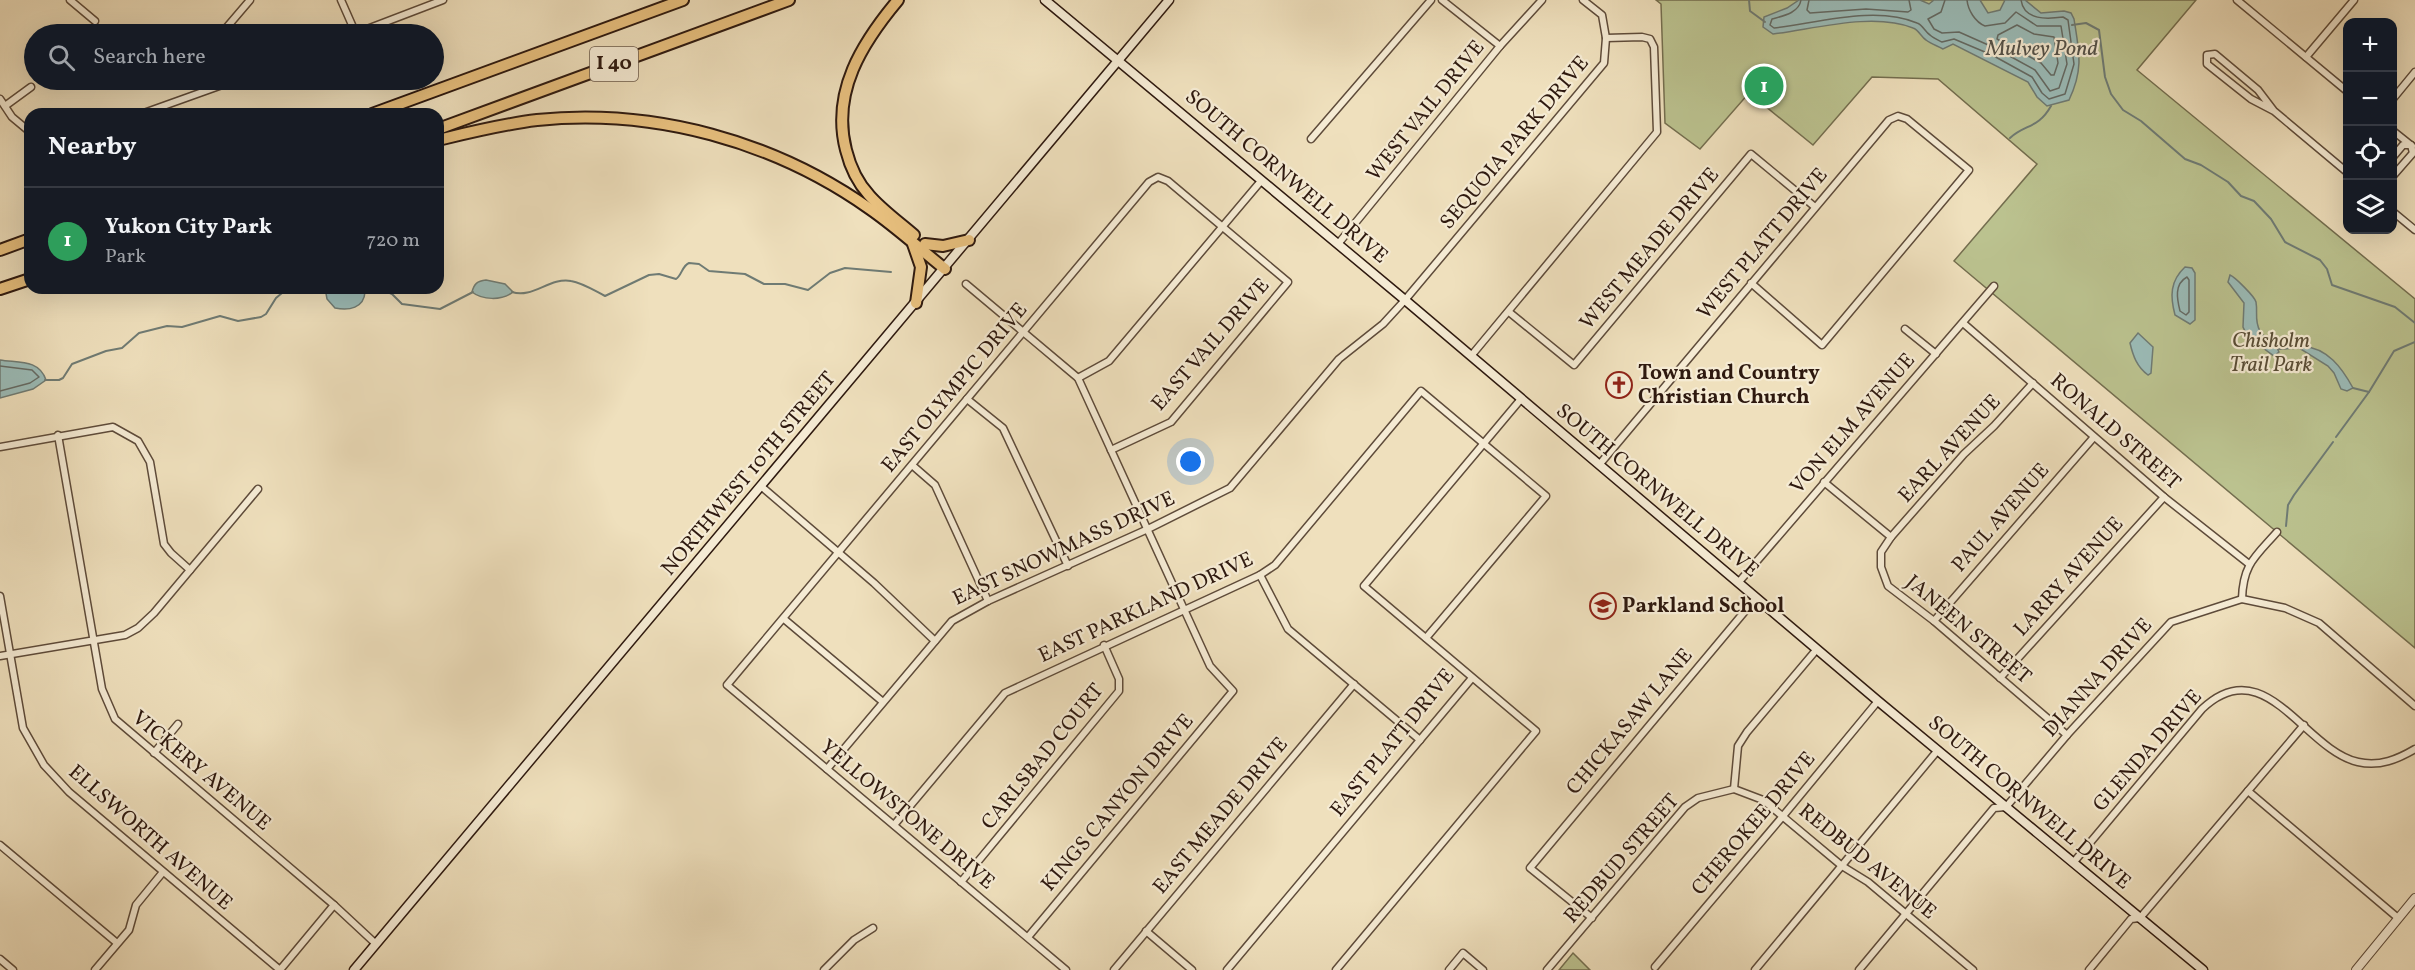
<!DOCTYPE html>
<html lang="en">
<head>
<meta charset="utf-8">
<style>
  :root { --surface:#171b24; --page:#20242c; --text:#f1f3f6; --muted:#9ea1a6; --line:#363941; --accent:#c59692 }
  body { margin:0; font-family:Vollkorn,serif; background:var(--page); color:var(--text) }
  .controls { position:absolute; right:18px; top:18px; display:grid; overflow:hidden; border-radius:12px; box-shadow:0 6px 24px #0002 }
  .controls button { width:54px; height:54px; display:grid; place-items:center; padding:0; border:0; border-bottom:2px solid var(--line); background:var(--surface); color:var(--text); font:30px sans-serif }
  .you { position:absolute; left:1191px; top:462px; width:21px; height:21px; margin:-15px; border:4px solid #fff; border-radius:50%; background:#1a73e8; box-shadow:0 0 0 9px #1a73e833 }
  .badge { display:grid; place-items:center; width:39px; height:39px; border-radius:50%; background:var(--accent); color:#fff; font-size:20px; font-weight:700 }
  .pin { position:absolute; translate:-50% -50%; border:3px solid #fff; box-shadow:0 2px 6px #0006 }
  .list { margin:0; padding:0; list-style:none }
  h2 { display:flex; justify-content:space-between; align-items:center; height:78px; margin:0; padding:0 24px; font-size:26px }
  h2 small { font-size:20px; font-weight:400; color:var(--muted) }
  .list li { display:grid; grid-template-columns:39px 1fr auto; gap:18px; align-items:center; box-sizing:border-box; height:108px; padding:0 24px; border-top:2px solid var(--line) }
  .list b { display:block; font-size:22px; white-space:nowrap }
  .list p { margin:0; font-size:20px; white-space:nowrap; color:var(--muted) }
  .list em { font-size:20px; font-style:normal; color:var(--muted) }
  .icon { flex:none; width:33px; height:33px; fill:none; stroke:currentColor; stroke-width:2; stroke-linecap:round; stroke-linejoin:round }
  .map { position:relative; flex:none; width:2415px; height:970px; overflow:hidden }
  .search { position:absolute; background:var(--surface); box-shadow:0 6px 24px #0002; left:24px; top:24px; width:420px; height:66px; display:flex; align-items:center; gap:15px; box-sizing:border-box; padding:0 21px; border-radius:33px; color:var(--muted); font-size:22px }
  .panel { position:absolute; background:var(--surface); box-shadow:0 6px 24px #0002; left:24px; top:108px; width:420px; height:186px; border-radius:18px }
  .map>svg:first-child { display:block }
  .green { fill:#bbc28f; stroke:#746e4f; stroke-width:1.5 }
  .water { fill:#9bbcb8; stroke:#6f7b74; stroke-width:1.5 }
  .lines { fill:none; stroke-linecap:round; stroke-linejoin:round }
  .shore { stroke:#646a64; stroke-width:1.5 }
  .stream { stroke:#6f7b74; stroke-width:2 }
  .minor-casing { stroke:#5e4b3a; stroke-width:9 }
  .tertiary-casing { stroke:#5e4b3a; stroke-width:10 }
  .secondary-casing { stroke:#2e190f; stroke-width:11 }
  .motorway-casing { stroke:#2e190f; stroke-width:14 }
  .minor { stroke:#f5ebd4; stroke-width:6 }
  .tertiary { stroke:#f5ebd4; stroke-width:8 }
  .secondary { stroke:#f5ebd4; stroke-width:8 }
  .motorway { stroke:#e8c07e; stroke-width:10 }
  .labels { text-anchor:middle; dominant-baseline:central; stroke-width:4.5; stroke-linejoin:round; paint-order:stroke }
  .shield { fill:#f5ebd4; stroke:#6a584a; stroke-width:1.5 }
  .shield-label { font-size:20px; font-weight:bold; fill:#2e190f }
  .street-label { font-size:21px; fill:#2e190f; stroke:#f5ebd4 }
  .park-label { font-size:21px; font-style:italic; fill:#584c35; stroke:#f5ebd4 }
  .poi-label { font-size:21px; font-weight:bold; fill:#2e190f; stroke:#f5ebd4; text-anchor:start }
  .water-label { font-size:22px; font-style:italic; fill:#54524a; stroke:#f5ebd4 }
</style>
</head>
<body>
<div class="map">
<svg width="2415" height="970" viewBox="0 0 2415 970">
  <rect width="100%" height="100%" fill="#efe0bd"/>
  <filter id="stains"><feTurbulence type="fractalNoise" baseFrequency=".00333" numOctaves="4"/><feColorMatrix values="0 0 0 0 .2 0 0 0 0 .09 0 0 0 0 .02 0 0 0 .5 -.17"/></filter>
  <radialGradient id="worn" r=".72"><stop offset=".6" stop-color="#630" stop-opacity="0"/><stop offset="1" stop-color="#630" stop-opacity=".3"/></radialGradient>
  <g class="green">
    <polygon points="1656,0 2196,0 2137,70 2415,299 2415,648 1954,261 2037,164 1938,79 1872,77 1813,145 1749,93 1700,149 1665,123 1661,4"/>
    <polygon points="1573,953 1590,970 1559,970"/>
  </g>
  <g class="water">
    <path d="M1799,0H1920L1929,4L1934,0H1980L1988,13L2000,10L2005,0H2025L2041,13L2064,11L2071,13L2074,19C2079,51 2084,69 2069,100L2047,106L2037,97L2028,82L1953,44L1943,49C1938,46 1931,44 1926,40C1921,37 1919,30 1913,28C1873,12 1814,29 1773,34L1763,27L1764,17L1787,8Z"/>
    <path d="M2185,267L2192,268L2195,273V320L2190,324L2175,315C2170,296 2170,281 2185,267Z"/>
    <path d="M2230,275C2235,277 2255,297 2256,302C2258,313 2254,320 2260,331C2265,340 2275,342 2279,352L2274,356L2248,337L2243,327L2244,303L2228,282Z"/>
    <path d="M486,280L505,284L513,292C502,301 482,300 472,292C474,284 477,281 486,280Z"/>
    <path d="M363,288L365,292C364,308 349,311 335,308L327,299L325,288Z"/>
    <path d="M2138,333L2153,347L2151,373L2148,375C2137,367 2133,356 2130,343Z"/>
    <path d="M2302,346C2328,348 2342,368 2353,388L2347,391L2341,389L2334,373L2328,366L2299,348Z"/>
    <path d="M0,360C18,363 39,359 46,380L33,389L0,398Z"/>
  </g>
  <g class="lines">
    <g class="shore">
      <path d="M1801,0C1799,13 1783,16 1772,19L1770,25L1774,28C1817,23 1876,5 1917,23C1923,25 1925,32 1930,35C1933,38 1938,40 1942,42L1954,39L1992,55L2032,77L2042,93L2049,99L2065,94L2074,64L2068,20L2063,17C2048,19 2024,21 2021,0"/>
      <polyline points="1809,0 1807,10 1810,13 1866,9 1908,12 1911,10 1909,0"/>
      <path d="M1945,0L1941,12L1928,19L1934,29L1942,33L1959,32L1995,48L2035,70L2050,91L2059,88L2067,64L2061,26H2037L2016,12L2005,23L1985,26C1975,22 1968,10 1967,0"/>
      <polygon points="2017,25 2034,34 2054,37 2058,63 2054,75 2051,75 2041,63 1997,39 1998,35"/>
      <path d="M2187,277L2189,280V312L2186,315L2180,311C2177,299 2174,284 2187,277Z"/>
      <polyline points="0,366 32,370 39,377 30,383 0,391"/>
    </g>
    <g class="stream">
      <polyline points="1749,0 1750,11 1765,22"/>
      <polyline points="2072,25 2086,23 2099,30 2105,77 2111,94 2123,110 2141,121 2185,159 2201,165 2228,182 2241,196 2254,201 2271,219 2285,242 2320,260 2327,269 2332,285 2395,307 2415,323"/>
      <path d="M2010,138C2025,124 2038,129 2051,106"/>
      <polyline points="313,288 321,288"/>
      <polyline points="364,292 381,289 392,294 402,304 440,309 473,292"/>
      <path d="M512,292C532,299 550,277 571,281C583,283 595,291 605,296L649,275L659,274L676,279C682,275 682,266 689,263L699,264L709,271L745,274L764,284H785L808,290L830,273L845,268L891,272"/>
      <polyline points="2278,349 2299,348"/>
      <polyline points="45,380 59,380 63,378 72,364 106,351 122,348 139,333 167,326 182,327 220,316 238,321 261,317 266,314 276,298 282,293 290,288 301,288"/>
      <polyline points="2353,388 2369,392"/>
      <polyline points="2336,437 2369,392 2394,351 2415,342"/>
      <polyline points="2286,526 2288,505 2294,495 2333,442"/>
    </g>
    <defs>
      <g id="minor">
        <polyline points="70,0 95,21"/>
        <polyline points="341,0 356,34"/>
        <polyline points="1442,0 1500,46"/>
        <polyline points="2237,0 2348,92"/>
        <polyline points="221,34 250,0"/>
        <polyline points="354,34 443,0"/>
        <polyline points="2306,57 2354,0"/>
        <polyline points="0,99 12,117 30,132"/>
        <polyline points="2392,100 2415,72"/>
        <polyline points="5,106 31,87"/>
        <polyline points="2274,111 2258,90 2215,54 2207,55 2207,64 2251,99 2274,111 2348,173"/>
        <polyline points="141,114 236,80"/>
        <polyline points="2392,130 2412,146"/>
        <polyline points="1311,139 1431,0"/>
        <polyline points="2392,158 2403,145 2411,145 2413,153 2392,177"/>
        <polyline points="2392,211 2415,230"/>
        <polyline points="1338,244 1500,46 1542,0"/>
        <polyline points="966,284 1078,378 1210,666 1233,691 1028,937"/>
        <polyline points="1509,312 1574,365 1751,154 1815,207"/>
        <polyline points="1963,323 2164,497 2249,564"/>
        <polyline points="1905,329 1936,354"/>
        <polyline points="1471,356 1657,132 1654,47 1650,39 1642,37 1606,38"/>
        <polyline points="1078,378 1109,361 1261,181"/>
        <polyline points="2033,383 1994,426 1964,454 1891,537 1881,552 1881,567 1888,586 1934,621 2067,735"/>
        <polyline points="967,399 1003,428 1068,566"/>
        <polyline points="58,435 102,689 115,719 334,905 376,944"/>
        <polyline points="0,447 113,427 138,441 150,462 164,544 171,553 190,570"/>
        <polyline points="912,465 935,485 988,601"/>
        <polyline points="1599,465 1889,120 1898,116 1907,119 1969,170 1822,345 1751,283"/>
        <polyline points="1824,482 1891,537"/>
        <polyline points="762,487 874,583 935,641"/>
        <polyline points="1260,575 1288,629 1420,740"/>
        <polyline points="1738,583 1994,286"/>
        <polyline points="0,596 23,728 44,765 69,792 280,970 334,905"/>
        <path d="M2242,599C2243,564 2255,557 2277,532"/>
        <polyline points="784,619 883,702"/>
        <polyline points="1934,621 2094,437"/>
        <polyline points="0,656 125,635 138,628 154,613 258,489"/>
        <polyline points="2000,678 2164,497"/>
        <polyline points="154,753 178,724"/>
        <polyline points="827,769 952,621 988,601 1148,529 1230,488 1339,359 1383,324 1405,300 1604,63 1606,38 1602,15 1583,0"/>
        <polyline points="1734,789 1738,746 1747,732 1817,649"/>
        <polyline points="2248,791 2398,918"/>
        <polyline points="894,825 1005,693 1260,575 1275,565 1421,391 1546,496 1426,638"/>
        <polyline points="0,845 117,943"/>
        <path d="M2073,863L2202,709C2265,649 2304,750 2358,762C2380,767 2398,759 2415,749"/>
        <polyline points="961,882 1119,691 1119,679 1104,645"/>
        <polyline points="1592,918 1530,868 1756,598"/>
        <polyline points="1146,931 1192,970"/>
        <polyline points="0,959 13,970"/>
        <polyline points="1655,967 1783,816 1878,701"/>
        <polyline points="95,970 129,930 136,905 163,872"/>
        <polyline points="824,970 854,940 873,928"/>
        <polyline points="1066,970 727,685 1149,182 1158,177 1168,181 1288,282 1171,422 1111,450"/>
        <polyline points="1114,970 1354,684"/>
        <polyline points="1227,970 1472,678"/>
        <polyline points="1336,970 1536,731 1364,586 1521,399"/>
        <polyline points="1449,970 1463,953 1483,970"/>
        <polyline points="1547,970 1685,807 1698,798 1734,789 1763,800 1842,866 1868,882 1973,970"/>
        <polyline points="1755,970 1938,750"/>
        <polyline points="1859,970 1994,808 2006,807 2067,735 2171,622 2242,599 2285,608 2319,623 2415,706"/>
        <polyline points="2089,970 2131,919 2140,918 2304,725"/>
      </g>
      <polyline id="tertiary" points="2356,970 2415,898"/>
      <g id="secondary">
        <polyline points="1045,0 1405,300 1878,701 2203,970"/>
        <polyline points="354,970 1169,0"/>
      </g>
      <g id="motorway">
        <path d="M898,0C862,43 831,92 846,150C850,166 858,183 869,195C882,210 899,222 914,235"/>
        <polyline points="372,114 683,0"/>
        <polyline points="438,129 789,0"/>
        <path d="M438,140C471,132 503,124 537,120C654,108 774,141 870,209C896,227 920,249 945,269"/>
        <polyline points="913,244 921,267 916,303"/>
        <polyline points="925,244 943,246 969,240"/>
        <polyline points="0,250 30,239"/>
        <polyline points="0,289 30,279"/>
      </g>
    </defs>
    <use href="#minor" class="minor-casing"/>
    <use href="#tertiary" class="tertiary-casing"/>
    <use href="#secondary" class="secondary-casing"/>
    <use href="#motorway" class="motorway-casing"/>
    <use href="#minor" class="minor"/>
    <use href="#tertiary" class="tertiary"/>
    <use href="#secondary" class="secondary"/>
    <use href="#motorway" class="motorway"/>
  </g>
  <defs>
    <symbol id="church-ring" viewBox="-11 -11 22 22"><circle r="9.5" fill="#f5ebd4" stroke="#8f2418" stroke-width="1.5"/><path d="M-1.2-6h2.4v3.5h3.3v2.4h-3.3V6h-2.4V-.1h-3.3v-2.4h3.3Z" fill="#8f2418"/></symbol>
    <symbol id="school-ring" viewBox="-11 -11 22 22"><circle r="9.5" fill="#f5ebd4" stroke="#8f2418" stroke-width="1.5"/><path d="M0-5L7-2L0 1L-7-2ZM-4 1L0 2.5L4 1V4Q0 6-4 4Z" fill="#8f2418"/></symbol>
  </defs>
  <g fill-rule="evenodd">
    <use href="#church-ring" x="1604" y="370" width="30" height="30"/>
    <use href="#school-ring" x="1588" y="591" width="30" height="30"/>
  </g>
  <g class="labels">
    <rect class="shield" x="590" y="47" width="48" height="34" rx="4.5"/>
    <g class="shield-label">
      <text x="614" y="64">I 40</text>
    </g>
    <g class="street-label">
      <text transform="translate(1426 111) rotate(-51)">WEST VAIL DRIVE</text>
      <text transform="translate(1515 143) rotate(-50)">SEQUOIA PARK DRIVE</text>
      <text transform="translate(1286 177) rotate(40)">SOUTH CORNWELL DRIVE</text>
      <text transform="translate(1763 244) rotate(-50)">WEST PLATT DRIVE</text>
      <text transform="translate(1650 249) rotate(-50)">WEST MEADE DRIVE</text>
      <text transform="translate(1211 345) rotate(-49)">EAST VAIL DRIVE</text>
      <text transform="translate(955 388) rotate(-50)">EAST OLYMPIC DRIVE</text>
      <text transform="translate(1853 424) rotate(-49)">VON ELM AVENUE</text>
      <text transform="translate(2115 432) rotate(41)">RONALD STREET</text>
      <text transform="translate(1950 449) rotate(-47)">EARL AVENUE</text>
      <text transform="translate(749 474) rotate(-50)">NORTHWEST 10TH STREET</text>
      <text transform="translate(1657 491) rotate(40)">SOUTH CORNWELL DRIVE</text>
      <text transform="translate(2001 518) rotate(-49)">PAUL AVENUE</text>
      <text transform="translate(1064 549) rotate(-25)">EAST SNOWMASS DRIVE</text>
      <text transform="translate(2069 577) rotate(-48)">LARRY AVENUE</text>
      <text transform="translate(1146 608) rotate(-25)">EAST PARKLAND DRIVE</text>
      <text transform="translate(1968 630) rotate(40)">JANEEN STREET</text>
      <text transform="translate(2098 678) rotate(-48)">DIANNA DRIVE</text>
      <text transform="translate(1630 722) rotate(-50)">CHICKASAW LANE</text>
      <text transform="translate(1393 743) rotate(-51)">EAST PLATT DRIVE</text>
      <text transform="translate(2148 751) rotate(-49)">GLENDA DRIVE</text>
      <text transform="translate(1043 757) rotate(-51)">CARLSBAD COURT</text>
      <text transform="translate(201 771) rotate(40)">VICKERY AVENUE</text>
      <text transform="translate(1118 803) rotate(-50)">KINGS CANYON DRIVE</text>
      <text transform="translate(2029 803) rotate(40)">SOUTH CORNWELL DRIVE</text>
      <text transform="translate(907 815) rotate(40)">YELLOWSTONE DRIVE</text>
      <text transform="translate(1221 816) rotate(-50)">EAST MEADE DRIVE</text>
      <text transform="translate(1754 824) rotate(-50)">CHEROKEE DRIVE</text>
      <text transform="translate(150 838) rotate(41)">ELLSWORTH AVENUE</text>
      <text transform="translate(1622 859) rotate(-49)">REDBUD STREET</text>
      <text transform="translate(1867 862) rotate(39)">REDBUD AVENUE</text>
    </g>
    <g class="park-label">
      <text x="2271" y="341">Chisholm<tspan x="2271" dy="24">Trail Park</tspan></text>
    </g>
    <g class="poi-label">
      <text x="1638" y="373">Town and Country<tspan x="1638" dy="24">Christian Church</tspan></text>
      <text x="1622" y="606">Parkland School</text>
    </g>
    <g class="water-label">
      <text x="2042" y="49">Mulvey Pond</text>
    </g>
  </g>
  <rect width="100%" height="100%" filter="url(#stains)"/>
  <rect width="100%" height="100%" fill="url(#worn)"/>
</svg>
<div class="controls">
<button>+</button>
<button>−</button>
<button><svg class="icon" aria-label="locate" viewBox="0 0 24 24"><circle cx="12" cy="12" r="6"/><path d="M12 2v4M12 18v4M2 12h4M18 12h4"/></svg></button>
<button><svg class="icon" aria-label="layers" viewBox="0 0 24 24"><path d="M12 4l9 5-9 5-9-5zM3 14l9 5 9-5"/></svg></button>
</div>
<div class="you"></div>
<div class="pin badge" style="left:1764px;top:86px;background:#2e9e5b">1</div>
<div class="search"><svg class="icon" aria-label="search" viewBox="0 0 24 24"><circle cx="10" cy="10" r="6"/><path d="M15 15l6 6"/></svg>Search here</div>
<section class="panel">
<h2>Nearby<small></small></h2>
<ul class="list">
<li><span class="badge" style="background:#2e9e5b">1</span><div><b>Yukon City Park</b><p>Park</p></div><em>720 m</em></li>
</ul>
</section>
</div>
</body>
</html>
